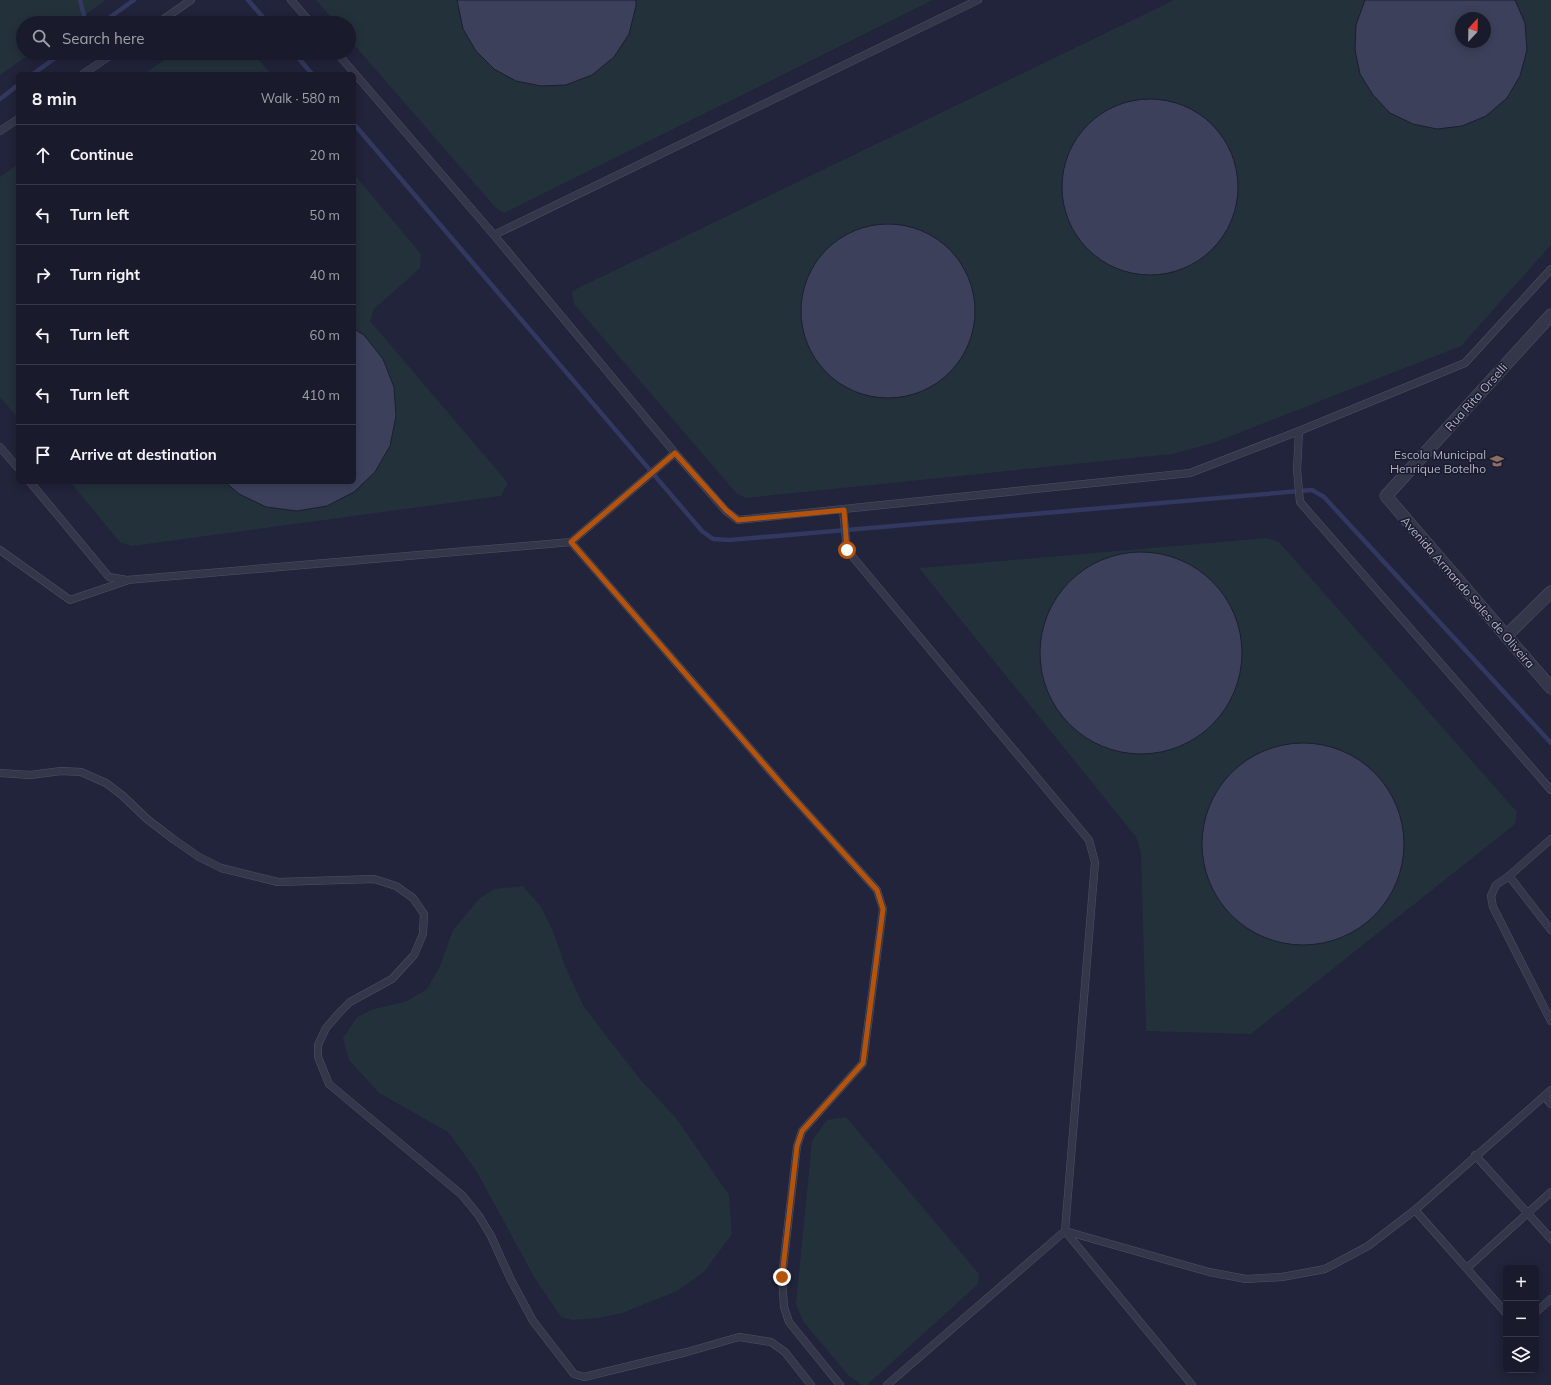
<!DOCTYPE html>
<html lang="en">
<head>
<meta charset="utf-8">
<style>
  :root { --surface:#191b2c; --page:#262838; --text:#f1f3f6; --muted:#9fa1a9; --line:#373948 }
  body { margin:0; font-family:Mulish,sans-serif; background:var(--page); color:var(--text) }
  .controls { position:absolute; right:12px; bottom:12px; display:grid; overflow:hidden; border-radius:6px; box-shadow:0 2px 10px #0003 }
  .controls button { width:36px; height:36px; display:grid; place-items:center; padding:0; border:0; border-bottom:1px solid var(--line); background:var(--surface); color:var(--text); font:20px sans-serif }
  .compass { position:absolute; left:1455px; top:12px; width:36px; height:36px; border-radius:50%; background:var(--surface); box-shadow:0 2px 10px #0003; rotate:22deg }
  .stop { position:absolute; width:12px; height:12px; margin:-9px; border:3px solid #b45309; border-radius:50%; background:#fff }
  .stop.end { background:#b45309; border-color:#fff; box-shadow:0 1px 4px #0008 }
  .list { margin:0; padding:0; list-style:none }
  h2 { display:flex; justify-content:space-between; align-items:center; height:52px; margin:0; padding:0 16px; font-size:17px }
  h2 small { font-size:13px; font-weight:400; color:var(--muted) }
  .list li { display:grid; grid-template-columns:26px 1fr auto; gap:12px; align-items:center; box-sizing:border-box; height:60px; padding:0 16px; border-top:1px solid var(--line) }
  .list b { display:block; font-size:15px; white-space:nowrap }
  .list em { font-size:13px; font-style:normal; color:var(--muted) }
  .icon { flex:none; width:22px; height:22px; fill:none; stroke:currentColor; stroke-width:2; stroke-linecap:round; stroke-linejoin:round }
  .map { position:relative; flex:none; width:1551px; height:1385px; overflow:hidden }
  .search { position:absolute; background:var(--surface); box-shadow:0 2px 10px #0003; left:16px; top:16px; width:340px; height:44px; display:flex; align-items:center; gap:10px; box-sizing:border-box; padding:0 14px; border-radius:22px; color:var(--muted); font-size:15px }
  .panel { position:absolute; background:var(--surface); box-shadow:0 2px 10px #0003; left:16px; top:72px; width:340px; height:412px; border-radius:6px }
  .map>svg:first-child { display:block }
  .green { fill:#23313b; fill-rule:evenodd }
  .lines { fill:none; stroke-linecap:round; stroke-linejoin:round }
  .stream { stroke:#32385f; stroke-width:4.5 }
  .building { fill:#3c405a; stroke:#1c1e30; fill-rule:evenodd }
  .lane-casing { stroke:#4f5165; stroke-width:8 }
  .street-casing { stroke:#4f5165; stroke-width:13 }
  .lane { stroke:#34374a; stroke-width:7 }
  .street { stroke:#34374a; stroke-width:12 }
  .route { stroke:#b45309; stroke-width:5 }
  .labels { text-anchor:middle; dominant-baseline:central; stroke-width:3; stroke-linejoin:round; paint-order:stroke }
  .street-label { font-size:12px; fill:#afb1c6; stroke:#1a1c2e }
  .poi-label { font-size:12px; fill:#afb1c6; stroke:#1a1c2e; text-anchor:end }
</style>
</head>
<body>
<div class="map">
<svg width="1551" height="1385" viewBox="0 0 1551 1385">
  <rect width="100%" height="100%" fill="#21243a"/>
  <g class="green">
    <polygon points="0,0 106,0 73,23 23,23 23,53 31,53 0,75"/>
    <polygon points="316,0 933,0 504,213 495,207 349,39 349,23 336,23"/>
    <path d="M1174,0H1551V245L1461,346L1213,443L1172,454L746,498L737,494L574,304L572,291ZM1461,18H1485V42H1461Z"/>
    <polygon points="174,53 253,53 271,74 144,74"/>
    <polygon points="18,164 18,418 0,397 0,177"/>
    <polygon points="354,174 421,254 420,268 374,309 370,321 508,483 501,496 132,546 120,542 70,482 354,482"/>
    <polygon points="1267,538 1279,542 1517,812 1515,824 1251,1034 1146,1031 1141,853 1136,837 919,568"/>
    <polygon points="523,886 541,907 553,931 565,966 584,1007 639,1078 676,1118 729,1195 732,1234 704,1272 677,1291 622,1313 599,1318 572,1320 561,1317 534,1277 477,1172 448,1132 379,1093 349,1060 343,1038 357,1017 374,1009 405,1002 427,989 440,966 453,930 480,898 494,889"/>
    <polygon points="846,1117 979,1274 978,1284 867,1385 862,1385 848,1375 803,1321 796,1304 812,1141 827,1120"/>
  </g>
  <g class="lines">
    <g class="stream">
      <polyline points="80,0 86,23"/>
      <polyline points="248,0 268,23"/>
      <polyline points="102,23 134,0"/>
      <polyline points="294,53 312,74"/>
      <polyline points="33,74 62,53"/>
      <polyline points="0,99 18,85"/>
      <polyline points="354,124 702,531 713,539 729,540 1312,490 1324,497 1551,743"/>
    </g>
  </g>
  <g class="building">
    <polygon points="457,0 636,0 636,6 629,34 614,57 592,75 566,85 541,86 516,81 494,69 476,51 463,29"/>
    <path d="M1365,0H1515L1525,23L1527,50L1520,76L1507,98L1486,116L1462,126L1437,129L1413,124L1390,113L1373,95L1360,74L1355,50L1356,25ZM1461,18H1485V42H1461Z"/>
    <circle cx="1150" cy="187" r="88"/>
    <circle cx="888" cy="311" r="87"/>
    <polygon points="354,329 364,335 383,359 394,387 396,416 390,446 375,472 354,492 327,506 297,511 266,507 239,494 225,482 354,482"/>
    <circle cx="1141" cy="653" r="101"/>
    <circle cx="1303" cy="844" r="101"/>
  </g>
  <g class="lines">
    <defs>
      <g id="lane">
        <polyline points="291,0 311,23"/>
        <polyline points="158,23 191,0"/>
        <polyline points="337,53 494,235 675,453 726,511 738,520 1190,473 1299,431"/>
        <polyline points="83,74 114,53"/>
        <polyline points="0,131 18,119"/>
        <polyline points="494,235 978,0"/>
        <polyline points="1551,269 1465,363 1299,431 1297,470 1300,502 1551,790"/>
        <polyline points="0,447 18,468"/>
        <polyline points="675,453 571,542 790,794 877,890 883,909 863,1063 802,1131 797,1146 782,1277 784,1307 789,1322 840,1385"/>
        <polyline points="30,482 109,577 127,580 571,542"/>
        <polyline points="843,510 847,550 1089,840 1095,862 1065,1231 1209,1272 1246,1279 1282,1277 1325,1269 1368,1246 1415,1210 1551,1090"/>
        <polyline points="0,550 70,600 126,581"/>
        <polyline points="0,773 30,775 61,771 81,772 106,783 123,796 147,819 173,839 199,857 221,868 278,882 374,879 396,886 413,898 424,914 423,934 414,955 392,979 350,1002 339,1013 326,1028 318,1045 318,1057 329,1084 462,1195 479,1216 491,1236 511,1280 533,1321 574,1374 584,1377 687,1352 739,1337 771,1342 785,1352 811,1385"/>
        <polyline points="1551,839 1509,876 1496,885 1491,896 1493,907 1551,1021"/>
        <polyline points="1509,876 1551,930"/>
        <polyline points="1544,1096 1551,1104"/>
        <polyline points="1475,1155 1551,1239"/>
        <polyline points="1415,1210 1506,1313"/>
        <polyline points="1467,1268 1551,1192"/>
        <polyline points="1536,1312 1551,1299"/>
        <polyline points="887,1385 1065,1231 1192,1385"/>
      </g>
      <g id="street">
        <polyline points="1551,315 1386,496 1551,688"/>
        <polyline points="1506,636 1551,592"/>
      </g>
    </defs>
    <use href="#lane" class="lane-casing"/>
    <use href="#street" class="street-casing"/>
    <use href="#lane" class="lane"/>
    <use href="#street" class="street"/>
  </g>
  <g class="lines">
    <polyline class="route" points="782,1277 797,1146 802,1131 863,1063 883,909 877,890 790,794 571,542 675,453 726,510 738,520 844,510 847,550"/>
  </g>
  <defs>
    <symbol id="school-bare" viewBox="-9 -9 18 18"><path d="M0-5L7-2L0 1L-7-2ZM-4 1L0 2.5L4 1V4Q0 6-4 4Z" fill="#8d6e63" stroke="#1a1c2e" stroke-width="2.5" paint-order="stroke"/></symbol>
  </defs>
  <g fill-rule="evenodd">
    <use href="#school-bare" x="1487" y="451" width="20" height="20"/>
  </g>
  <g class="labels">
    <g class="street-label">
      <text transform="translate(1476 397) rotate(-48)">Rua Rita Orselli</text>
      <text transform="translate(1468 592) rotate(49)">Avenida Armando Sales de Oliveira</text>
    </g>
    <g class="poi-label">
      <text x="1486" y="454">Escola Municipal<tspan x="1486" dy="14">Henrique Botelho</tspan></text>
    </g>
  </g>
</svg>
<div class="controls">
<button>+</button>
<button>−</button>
<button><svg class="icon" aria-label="layers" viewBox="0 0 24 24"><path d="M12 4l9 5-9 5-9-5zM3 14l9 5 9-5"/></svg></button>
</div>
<svg class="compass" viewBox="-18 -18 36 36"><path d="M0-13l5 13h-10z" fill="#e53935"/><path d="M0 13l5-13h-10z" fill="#9fa1a9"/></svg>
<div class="stop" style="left:847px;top:550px"></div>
<div class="stop end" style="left:782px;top:1277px"></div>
<div class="search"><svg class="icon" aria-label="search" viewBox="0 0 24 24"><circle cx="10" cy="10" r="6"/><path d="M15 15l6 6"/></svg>Search here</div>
<section class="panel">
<h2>8 min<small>Walk · 580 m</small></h2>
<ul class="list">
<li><svg class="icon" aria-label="ahead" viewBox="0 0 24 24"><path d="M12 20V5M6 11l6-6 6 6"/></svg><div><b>Continue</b></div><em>20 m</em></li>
<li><svg class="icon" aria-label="left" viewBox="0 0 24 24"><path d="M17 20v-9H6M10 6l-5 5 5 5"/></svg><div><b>Turn left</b></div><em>50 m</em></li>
<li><svg class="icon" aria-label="right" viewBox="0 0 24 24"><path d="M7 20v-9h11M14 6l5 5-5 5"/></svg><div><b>Turn right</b></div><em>40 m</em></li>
<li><svg class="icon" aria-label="left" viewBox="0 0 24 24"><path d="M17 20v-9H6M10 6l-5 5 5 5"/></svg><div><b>Turn left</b></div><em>60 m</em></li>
<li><svg class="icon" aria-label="left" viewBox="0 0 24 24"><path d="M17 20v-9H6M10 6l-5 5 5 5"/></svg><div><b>Turn left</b></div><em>410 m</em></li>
<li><svg class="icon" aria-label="arrive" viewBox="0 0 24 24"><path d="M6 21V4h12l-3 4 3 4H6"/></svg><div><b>Arrive at destination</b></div></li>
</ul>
</section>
</div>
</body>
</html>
